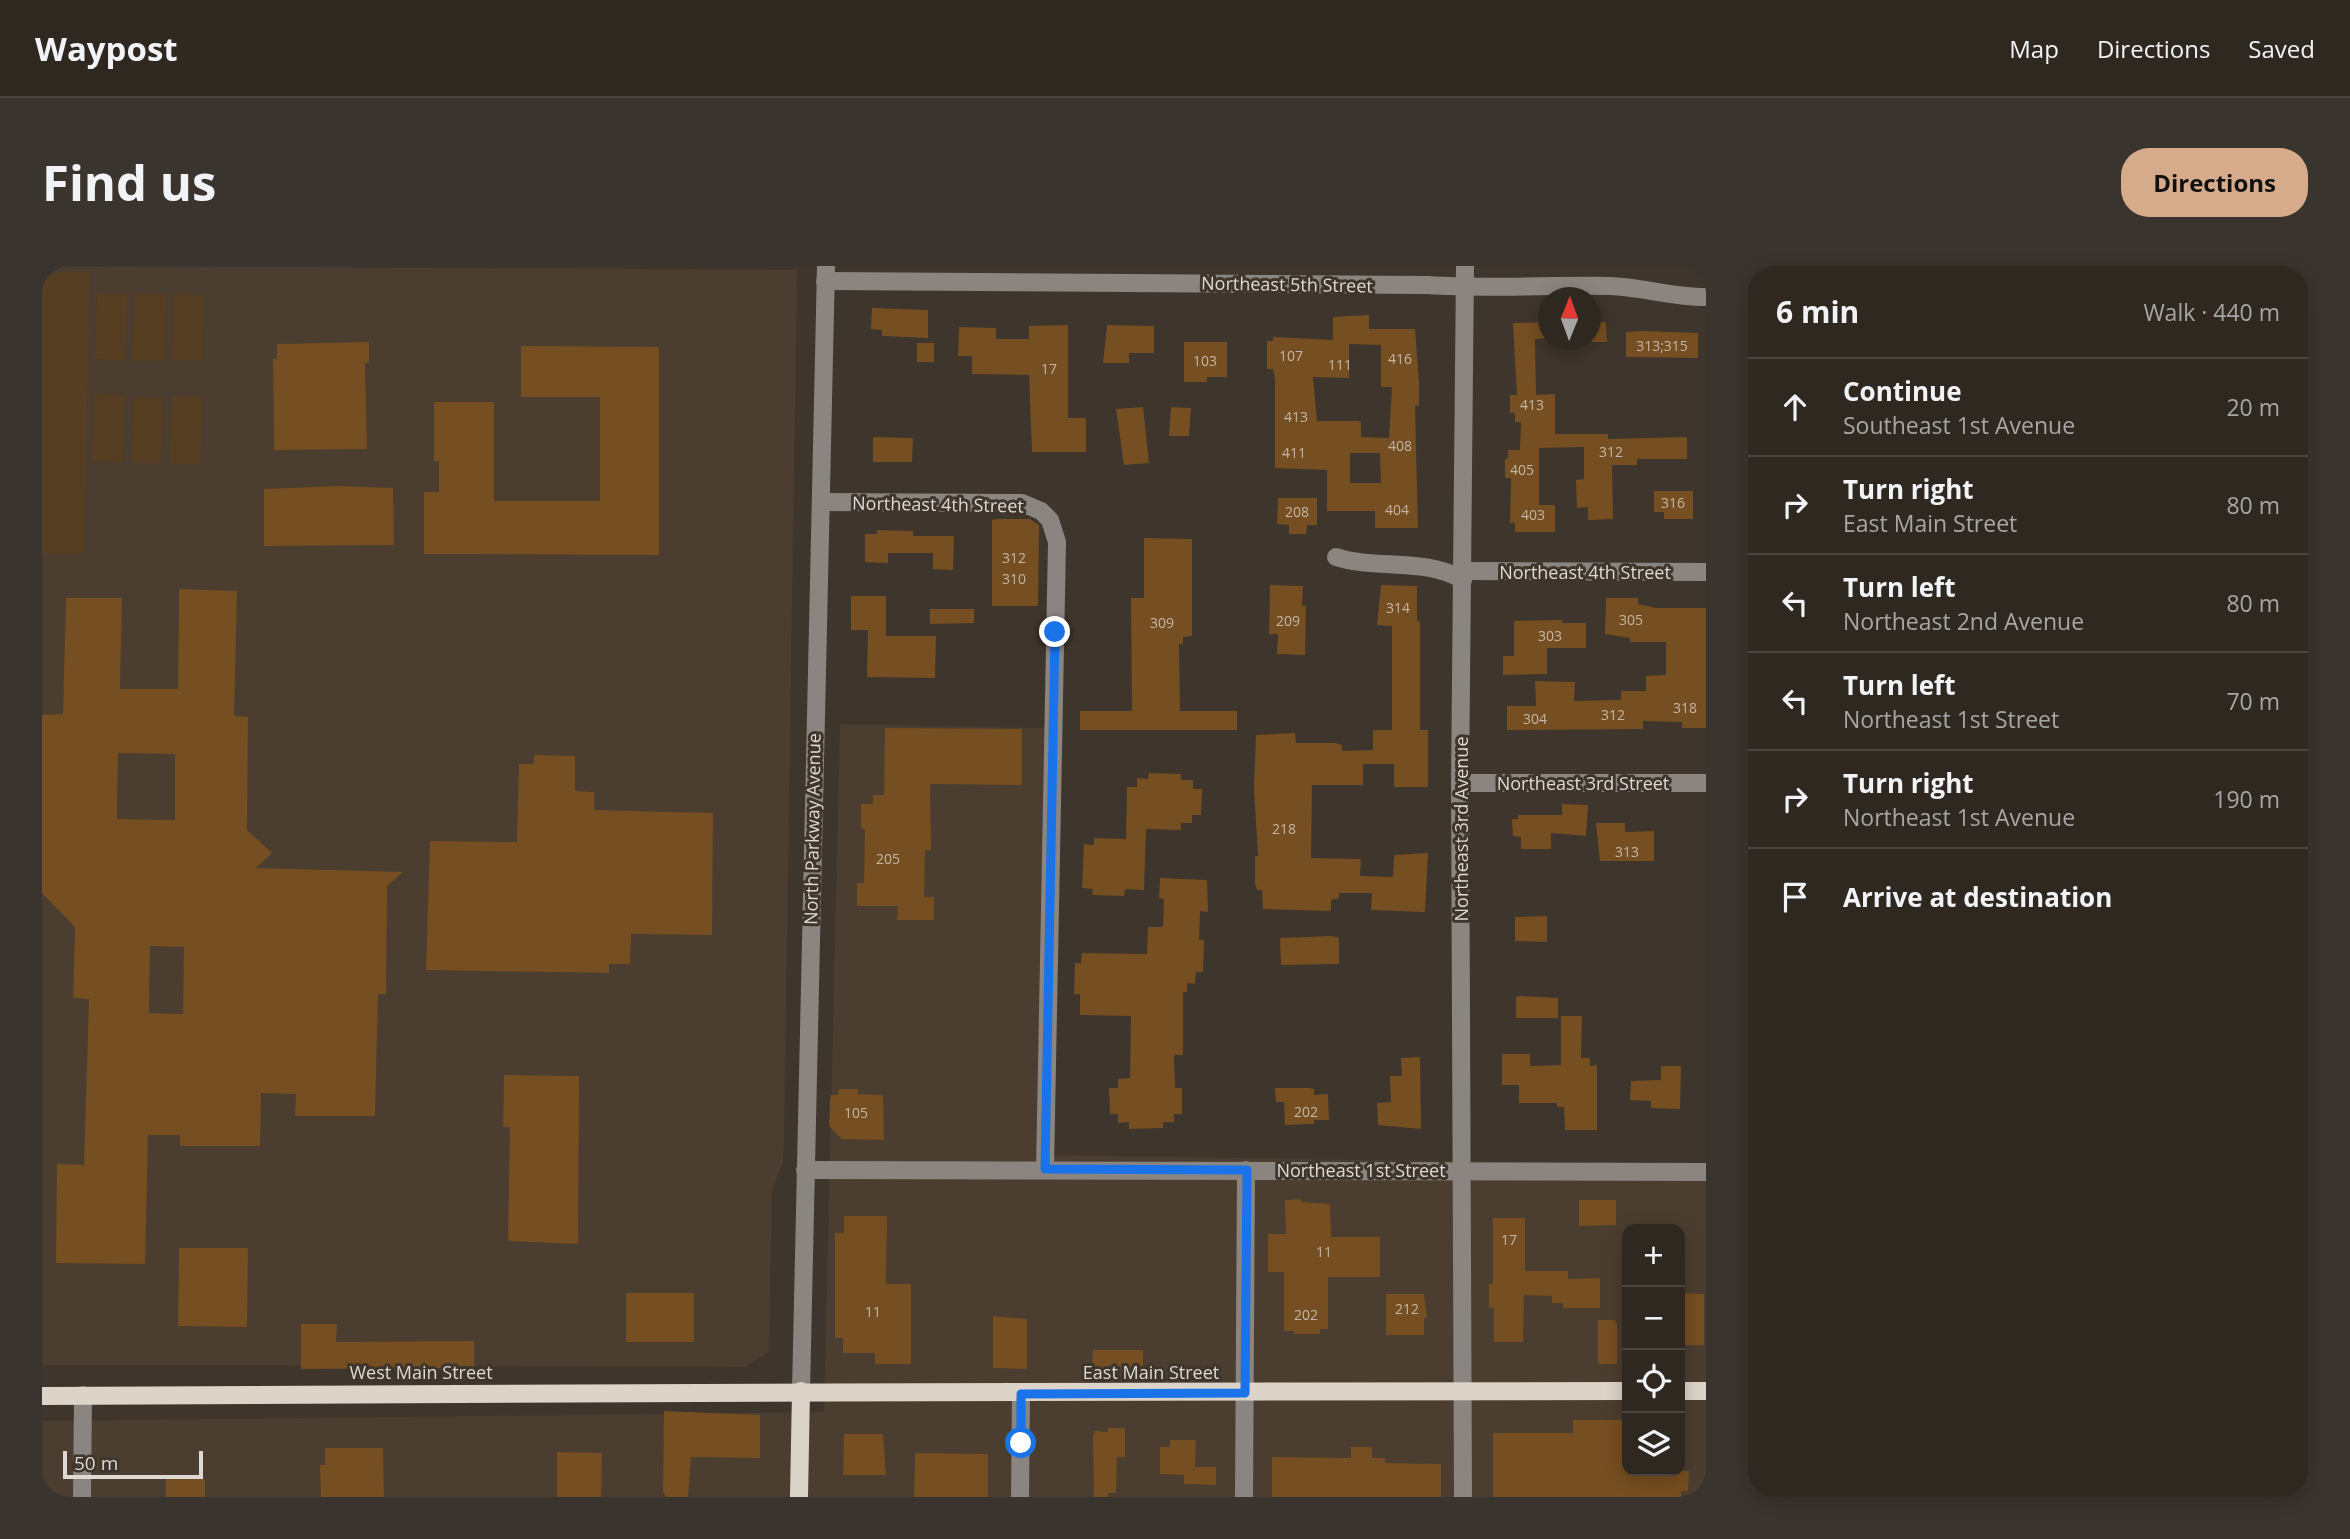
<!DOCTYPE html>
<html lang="en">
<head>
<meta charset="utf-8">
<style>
  :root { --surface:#2e2821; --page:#3a342e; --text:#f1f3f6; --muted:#a7a6a5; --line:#49443f; --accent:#d6ab8b }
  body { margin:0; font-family:"Open Sans",sans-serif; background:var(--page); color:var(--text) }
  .controls { position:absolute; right:21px; bottom:21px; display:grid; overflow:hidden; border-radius:14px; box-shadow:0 4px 18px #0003 }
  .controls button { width:63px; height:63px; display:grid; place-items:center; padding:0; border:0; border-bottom:2px solid var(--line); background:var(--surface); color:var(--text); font:35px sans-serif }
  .compass { position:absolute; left:1496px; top:21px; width:63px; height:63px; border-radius:50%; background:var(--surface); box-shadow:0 4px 18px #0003; rotate:1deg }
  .scale { position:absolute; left:21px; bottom:18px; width:140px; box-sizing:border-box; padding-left:7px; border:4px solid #dfd9d4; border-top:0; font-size:19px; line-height:24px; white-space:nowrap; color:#dfd9d4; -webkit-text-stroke:5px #3e352c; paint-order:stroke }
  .stop { position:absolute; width:21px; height:21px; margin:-16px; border:5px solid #1a73e8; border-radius:50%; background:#fff }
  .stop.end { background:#1a73e8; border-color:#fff; box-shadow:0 2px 7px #0008 }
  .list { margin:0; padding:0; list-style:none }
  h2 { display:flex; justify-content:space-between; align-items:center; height:91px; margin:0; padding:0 28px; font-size:30px }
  h2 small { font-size:23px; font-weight:400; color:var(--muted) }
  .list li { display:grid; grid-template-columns:46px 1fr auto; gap:21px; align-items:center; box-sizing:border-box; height:98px; padding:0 28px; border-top:2px solid var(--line) }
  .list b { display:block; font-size:26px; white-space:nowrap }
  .list p { margin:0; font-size:23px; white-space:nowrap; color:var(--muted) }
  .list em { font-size:23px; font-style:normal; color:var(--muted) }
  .icon { flex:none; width:38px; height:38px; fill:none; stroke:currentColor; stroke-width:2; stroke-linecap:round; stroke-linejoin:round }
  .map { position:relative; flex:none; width:1664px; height:1231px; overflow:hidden; border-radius:28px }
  header { display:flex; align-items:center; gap:42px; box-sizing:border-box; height:98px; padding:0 35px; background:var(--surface); border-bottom:2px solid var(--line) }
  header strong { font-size:33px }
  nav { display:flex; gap:38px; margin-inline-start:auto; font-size:24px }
  .intro { display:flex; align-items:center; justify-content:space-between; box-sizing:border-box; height:168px; padding:0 42px }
  h1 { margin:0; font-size:49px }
  .button { padding:18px 32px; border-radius:28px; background:var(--accent); color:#111; font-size:24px; font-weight:700 }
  main { display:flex; gap:42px; padding:0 42px }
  aside { flex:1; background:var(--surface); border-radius:28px; box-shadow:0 4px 18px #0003 }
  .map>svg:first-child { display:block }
  .built { fill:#4b3d2f; fill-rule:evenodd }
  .green { fill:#563e23 }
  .building { fill:#754e21; fill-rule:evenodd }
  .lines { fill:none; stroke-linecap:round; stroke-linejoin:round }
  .minor { stroke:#8a8580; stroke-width:18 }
  .major { stroke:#dcd3c9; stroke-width:18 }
  .route { stroke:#1a73e8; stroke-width:9 }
  .labels { text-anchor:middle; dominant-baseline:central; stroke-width:6; stroke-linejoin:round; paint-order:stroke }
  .number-label { font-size:14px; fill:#c4b6a7 }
  .street-label { font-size:18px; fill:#dfd9d4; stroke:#3e352c }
</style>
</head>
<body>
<header>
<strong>Waypost</strong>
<nav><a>Map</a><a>Directions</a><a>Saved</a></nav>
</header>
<div class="intro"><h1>Find us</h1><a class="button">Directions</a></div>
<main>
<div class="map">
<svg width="1664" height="1231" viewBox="0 0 1664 1231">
  <rect width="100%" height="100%" fill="#3e352c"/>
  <g class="built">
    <polygon points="0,0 755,4 742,873 741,897 730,923 727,1085 704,1101 0,1099"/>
    <path d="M798,458L1005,462L999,889L1664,899V1231H0V1155L782,1146ZM1585,963H1638V1205H1585Z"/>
  </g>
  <g class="green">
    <polygon points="48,6 42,288 0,288 0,7"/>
    <polygon points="55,27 85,28 83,94 53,93"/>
    <polygon points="92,27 124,28 122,95 90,95"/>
    <polygon points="132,28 162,29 161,95 130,94"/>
    <polygon points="52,128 83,129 81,196 50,195"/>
    <polygon points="130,130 161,131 159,198 128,197"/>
    <polygon points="91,131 121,132 119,197 90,196"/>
  </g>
  <g class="building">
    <polygon points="830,42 886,44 886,72 840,70 840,64 829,63"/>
    <path d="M1327,49V63H1373L1377,116V140H1373L1376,262H1333V245H1285V204L1233,202V113L1231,103H1225V75H1231V71L1291,74V51ZM1307,78L1339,79V121H1350L1347,172L1319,171V156L1316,155H1275L1271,111L1307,112ZM1308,187H1338L1339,217H1308Z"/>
    <polygon points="1507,56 1507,72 1493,73 1494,129 1513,128 1513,168 1566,168 1566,173 1645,171 1645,193 1595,193 1595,199 1570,199 1571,253 1546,254 1546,241 1535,242 1534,214 1542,213 1542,181 1497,182 1497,239 1513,239 1513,266 1473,266 1473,257 1468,257 1469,212 1463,212 1463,193 1466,193 1466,184 1478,184 1479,156 1473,156 1473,147 1468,147 1468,129 1475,129 1471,57"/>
    <polygon points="1564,56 1565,76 1549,76 1549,57"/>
    <polygon points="1026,59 1026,152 1044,152 1044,186 990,186 987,109 930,108 930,90 916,90 917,61 954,62 954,73 987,73 987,60"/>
    <polygon points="1065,59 1112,60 1112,87 1087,87 1087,97 1061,97"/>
    <polygon points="1601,65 1656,67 1656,92 1584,91 1584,66"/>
    <polygon points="327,76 327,97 323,97 325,183 232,184 231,93 235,93 235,78"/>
    <polygon points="1142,76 1185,76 1185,111 1165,111 1165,116 1142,116"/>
    <rect x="875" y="77" width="17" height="19"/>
    <polygon points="479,80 617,81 617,289 382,288 382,226 397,226 397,195 392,195 392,136 452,136 452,235 558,235 558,131 479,131"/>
    <polygon points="1101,141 1107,197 1082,199 1074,143"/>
    <polygon points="1129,141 1149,142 1147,170 1127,170"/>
    <polygon points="831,171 871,172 870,196 831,196"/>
    <polygon points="296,220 351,222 352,279 222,280 222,223"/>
    <polygon points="1612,225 1651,225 1651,253 1622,253 1622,246 1612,246"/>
    <polygon points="1236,232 1275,232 1275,259 1265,259 1264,268 1247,268 1247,259 1235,258"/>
    <polygon points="955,253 988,253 997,259 996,340 950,340 950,254"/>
    <polygon points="835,264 871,265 871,270 912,270 911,304 891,303 891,287 846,287 846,297 823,296 823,268 835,268"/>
    <polygon points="1102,272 1150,273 1150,370 1141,371 1141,378 1137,378 1138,445 1195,445 1195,464 1038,464 1038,445 1090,445 1089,332 1102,332"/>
    <polygon points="1228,319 1261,320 1260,340 1264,340 1263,389 1235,388 1236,368 1227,368"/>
    <polygon points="1339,319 1375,320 1375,355 1378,356 1378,464 1386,464 1386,521 1352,521 1352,498 1321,498 1321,519 1270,519 1269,592 1319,593 1318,610 1351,611 1352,589 1386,587 1383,646 1329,644 1330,627 1297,627 1297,632 1289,634 1289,645 1221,643 1220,624 1215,624 1213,617 1213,590 1216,590 1212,523 1214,469 1253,467 1254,477 1293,477 1300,479 1300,485 1331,484 1331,464 1350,464 1350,360 1335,359"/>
    <path d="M137,323L195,325L192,450L206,451L205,564L230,587L214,602L361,606L345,620L344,728H336L333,850H253L254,828L219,827L218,880H138V869H106L103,998L14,997L15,898L42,899L47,733L31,732L33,661L0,627V449L21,448L24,332H80L78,423H136ZM76,487L133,488V554L75,553ZM108,680L142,681L141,748L107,747Z"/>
    <polygon points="809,330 844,330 844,370 894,370 893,412 825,411 826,364 809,364"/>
    <polygon points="1564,332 1596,332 1596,338 1614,342 1664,342 1664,462 1640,462 1640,456 1601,455 1601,463 1465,464 1465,440 1494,440 1493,415 1533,416 1532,435 1579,434 1579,425 1604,425 1604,410 1624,409 1624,376 1588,376 1588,372 1563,368"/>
    <polygon points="888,343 932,343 932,357 888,358"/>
    <polygon points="1520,354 1520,357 1544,357 1544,382 1505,382 1505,408 1461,409 1461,390 1472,390 1472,355"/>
    <polygon points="843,462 980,463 980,519 888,518 889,584 883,584 882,631 892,631 892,654 855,654 856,640 815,640 815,617 822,617 823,563 819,562 819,538 831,538 831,529 842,529"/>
    <polygon points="492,489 533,490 533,525 552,526 552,544 671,547 670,669 589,668 588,698 567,698 567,707 384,704 388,575 475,576 477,498 492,498"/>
    <polygon points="1107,507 1139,508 1139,514 1151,514 1151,523 1160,523 1159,549 1150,549 1150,557 1139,557 1139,564 1104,563 1102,624 1083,623 1082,630 1050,629 1051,623 1040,622 1042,578 1052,579 1052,572 1084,573 1085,521 1095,521 1095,512 1106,513"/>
    <polygon points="1520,538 1546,539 1544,570 1509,567 1509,583 1479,583 1479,571 1471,570 1470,553 1476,553 1476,549 1520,549"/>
    <polygon points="1554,557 1583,557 1583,566 1612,565 1612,595 1558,595"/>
    <polygon points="1118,612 1165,614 1166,646 1158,645 1157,674 1162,674 1161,706 1154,706 1153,718 1145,717 1145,726 1141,726 1141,789 1132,789 1133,822 1140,822 1140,848 1132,848 1132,856 1121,856 1121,862 1087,863 1087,856 1076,857 1076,848 1068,848 1067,822 1076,822 1076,813 1088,812 1089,750 1038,749 1038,728 1032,728 1033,697 1039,697 1040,687 1105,688 1106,661 1121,661 1122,633 1117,632"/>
    <polygon points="1505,650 1505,676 1473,675 1473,651"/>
    <polygon points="1290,670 1297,672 1297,698 1239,699 1238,672"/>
    <polygon points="1478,730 1516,732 1516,752 1474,752 1474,731"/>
    <polygon points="1519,750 1540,750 1539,792 1548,792 1548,800 1555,799 1555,864 1523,864 1522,841 1515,841 1515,837 1477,837 1477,819 1460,819 1460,788 1488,788 1488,800 1519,799"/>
    <polygon points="1378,791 1379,863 1336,859 1335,837 1349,836 1348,810 1360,810 1359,792"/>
    <polygon points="1619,800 1639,800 1638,843 1609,842 1609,835 1588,834 1589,815 1619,814"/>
    <polygon points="462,809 537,810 536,978 466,975 468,861 461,861"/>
    <polygon points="1233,822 1266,822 1272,823 1272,829 1286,828 1287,854 1272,854 1272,858 1243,859 1242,836 1234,836"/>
    <polygon points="797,823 816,823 816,828 841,829 842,874 800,873 787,860 788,836 789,829 796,829"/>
    <polygon points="1259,933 1259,936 1288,938 1289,971 1338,971 1338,1011 1286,1011 1286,1063 1278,1063 1278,1068 1252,1068 1252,1065 1242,1065 1242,1006 1226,1006 1226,968 1244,968 1243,934"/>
    <polygon points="1537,934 1574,934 1574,959 1537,960"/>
    <polygon points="802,950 845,950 844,1018 869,1018 869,1098 833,1098 833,1087 801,1087 801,1072 793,1072 793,967 802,967"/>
    <polygon points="1451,952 1483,952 1483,1005 1526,1005 1526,1013 1558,1012 1558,1042 1521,1042 1521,1037 1510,1037 1510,1030 1482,1029 1481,1076 1452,1076 1452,1042 1447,1042 1447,1018 1451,1018"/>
    <polygon points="137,982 206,982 205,1061 136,1060"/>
    <rect x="584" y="1027" width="68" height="49"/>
    <polygon points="1638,1027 1662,1028 1662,1079 1638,1079"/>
    <polygon points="1344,1028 1382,1028 1385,1052 1382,1052 1382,1069 1344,1069"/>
    <polygon points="951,1050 985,1053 985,1103 951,1102"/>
    <polygon points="1556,1054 1573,1054 1575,1058 1575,1098 1556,1098"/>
    <polygon points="259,1058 295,1058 294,1076 432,1075 432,1102 259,1103"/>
    <polygon points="1051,1084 1101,1084 1101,1105 1050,1104"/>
    <polygon points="622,1145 718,1149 718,1192 649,1191 646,1231 624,1231 621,1226"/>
    <polygon points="1531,1154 1585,1154 1585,1205 1647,1205 1646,1225 1639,1225 1639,1231 1451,1231 1451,1167 1531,1167"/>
    <polygon points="1066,1162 1083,1162 1083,1191 1075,1191 1074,1227 1066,1227 1066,1231 1052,1231 1051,1170 1053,1165 1066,1166"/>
    <polygon points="802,1168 841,1168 844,1209 801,1209"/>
    <polygon points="1128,1174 1154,1174 1153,1201 1174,1201 1174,1219 1142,1218 1142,1209 1118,1208 1118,1181 1128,1181"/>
    <polygon points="1309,1181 1330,1181 1330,1192 1343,1192 1343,1197 1399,1198 1399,1231 1230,1231 1230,1191 1309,1192"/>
    <polygon points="283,1182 341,1182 342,1231 279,1231 278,1199 283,1199"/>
    <polygon points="515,1186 560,1187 559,1231 515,1231"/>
    <polygon points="873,1187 946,1188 946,1231 872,1231"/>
    <rect x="124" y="1213" width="39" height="18"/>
  </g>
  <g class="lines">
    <g class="minor">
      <path d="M783,15L1386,19C1447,23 1507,19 1568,20C1599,21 1630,31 1664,31"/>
      <polyline points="779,236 980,237 999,245 1008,254 1015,276 1003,903"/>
      <path d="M1294,291C1334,304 1384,291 1421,314"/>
      <polyline points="1421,305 1664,306"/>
      <polyline points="1418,517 1664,517"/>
      <polyline points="763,904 1664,906"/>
      <polyline points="759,1125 784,0"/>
      <polyline points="40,1231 41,1129"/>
      <polyline points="978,1231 979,1127"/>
      <polyline points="1202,1231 1204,904"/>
      <polyline points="1421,1231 1418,517 1423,0"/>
    </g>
    <g class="major">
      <polyline points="1638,1125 1664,1125"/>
      <path d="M0,1130C528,1127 1057,1125 1585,1125"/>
      <polyline points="757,1231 759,1125"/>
    </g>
  </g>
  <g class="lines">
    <polyline class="route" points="979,1177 979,1128 1203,1127 1205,904 1003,903 1013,366"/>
  </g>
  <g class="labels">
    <g class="number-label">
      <text x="1620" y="79">313;315</text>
      <text x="1249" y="89">107</text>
      <text x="1358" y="92">416</text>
      <text x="1163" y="94">103</text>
      <text x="1298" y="98">111</text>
      <text x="1007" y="102">17</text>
      <text x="1490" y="138">413</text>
      <text x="1254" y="150">413</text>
      <text x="1358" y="179">408</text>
      <text x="1569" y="185">312</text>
      <text x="1252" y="186">411</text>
      <text x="1480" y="203">405</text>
      <text x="1631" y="236">316</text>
      <text x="1355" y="243">404</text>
      <text x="1255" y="245">208</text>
      <text x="1491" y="248">403</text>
      <text x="972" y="291">312</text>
      <text x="972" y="312">310</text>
      <text x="1356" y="341">314</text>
      <text x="1589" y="353">305</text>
      <text x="1246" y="354">209</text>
      <text x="1120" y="356">309</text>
      <text x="1508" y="369">303</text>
      <text x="1643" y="441">318</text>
      <text x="1571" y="448">312</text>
      <text x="1493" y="452">304</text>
      <text x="1242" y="562">218</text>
      <text x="1585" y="585">313</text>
      <text x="846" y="592">205</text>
      <text x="1264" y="845">202</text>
      <text x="814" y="846">105</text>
      <text x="1467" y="973">17</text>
      <text x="1282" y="985">11</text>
      <text x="1365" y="1042">212</text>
      <text x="831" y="1045">11</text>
      <text x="1264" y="1048">202</text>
    </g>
    <g class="street-label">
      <text transform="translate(1245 18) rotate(1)">Northeast 5th Street</text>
      <text transform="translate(896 238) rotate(1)">Northeast 4th Street</text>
      <text x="1543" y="306">Northeast 4th Street</text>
      <text x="1541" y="517">Northeast 3rd Street</text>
      <text transform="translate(770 563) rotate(-89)">North Parkway Avenue</text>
      <text transform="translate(1419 563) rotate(-90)">Northeast 3rd Avenue</text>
      <text x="1319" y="904">Northeast 1st Street</text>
      <text x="379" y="1106">West Main Street</text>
      <text x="1109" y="1106">East Main Street</text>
    </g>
  </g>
</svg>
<div class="controls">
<button>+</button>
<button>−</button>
<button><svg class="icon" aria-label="locate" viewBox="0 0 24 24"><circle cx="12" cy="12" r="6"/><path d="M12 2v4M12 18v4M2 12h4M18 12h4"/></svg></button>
<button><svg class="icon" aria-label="layers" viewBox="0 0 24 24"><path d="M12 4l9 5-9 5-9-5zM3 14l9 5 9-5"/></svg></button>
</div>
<svg class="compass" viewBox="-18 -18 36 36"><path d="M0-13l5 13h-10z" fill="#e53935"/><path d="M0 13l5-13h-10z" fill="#a7a6a5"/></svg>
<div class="scale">50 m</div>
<div class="stop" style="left:979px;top:1177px"></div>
<div class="stop end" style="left:1013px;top:366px"></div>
</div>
<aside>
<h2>6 min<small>Walk · 440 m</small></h2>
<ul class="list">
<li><svg class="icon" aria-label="ahead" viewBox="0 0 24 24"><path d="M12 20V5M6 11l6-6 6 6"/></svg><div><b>Continue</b><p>Southeast 1st Avenue</p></div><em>20 m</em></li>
<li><svg class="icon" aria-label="right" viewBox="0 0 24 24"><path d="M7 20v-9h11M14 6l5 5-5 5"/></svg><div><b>Turn right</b><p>East Main Street</p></div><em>80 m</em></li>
<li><svg class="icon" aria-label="left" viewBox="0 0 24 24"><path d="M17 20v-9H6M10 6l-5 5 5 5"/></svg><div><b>Turn left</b><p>Northeast 2nd Avenue</p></div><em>80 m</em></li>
<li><svg class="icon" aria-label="left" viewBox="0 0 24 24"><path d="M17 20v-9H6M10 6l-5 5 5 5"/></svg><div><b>Turn left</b><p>Northeast 1st Street</p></div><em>70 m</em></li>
<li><svg class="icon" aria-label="right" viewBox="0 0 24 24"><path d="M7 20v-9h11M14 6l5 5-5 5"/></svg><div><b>Turn right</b><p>Northeast 1st Avenue</p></div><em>190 m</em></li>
<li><svg class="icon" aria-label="arrive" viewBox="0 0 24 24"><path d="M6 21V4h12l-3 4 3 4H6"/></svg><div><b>Arrive at destination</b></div></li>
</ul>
</aside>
</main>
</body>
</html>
